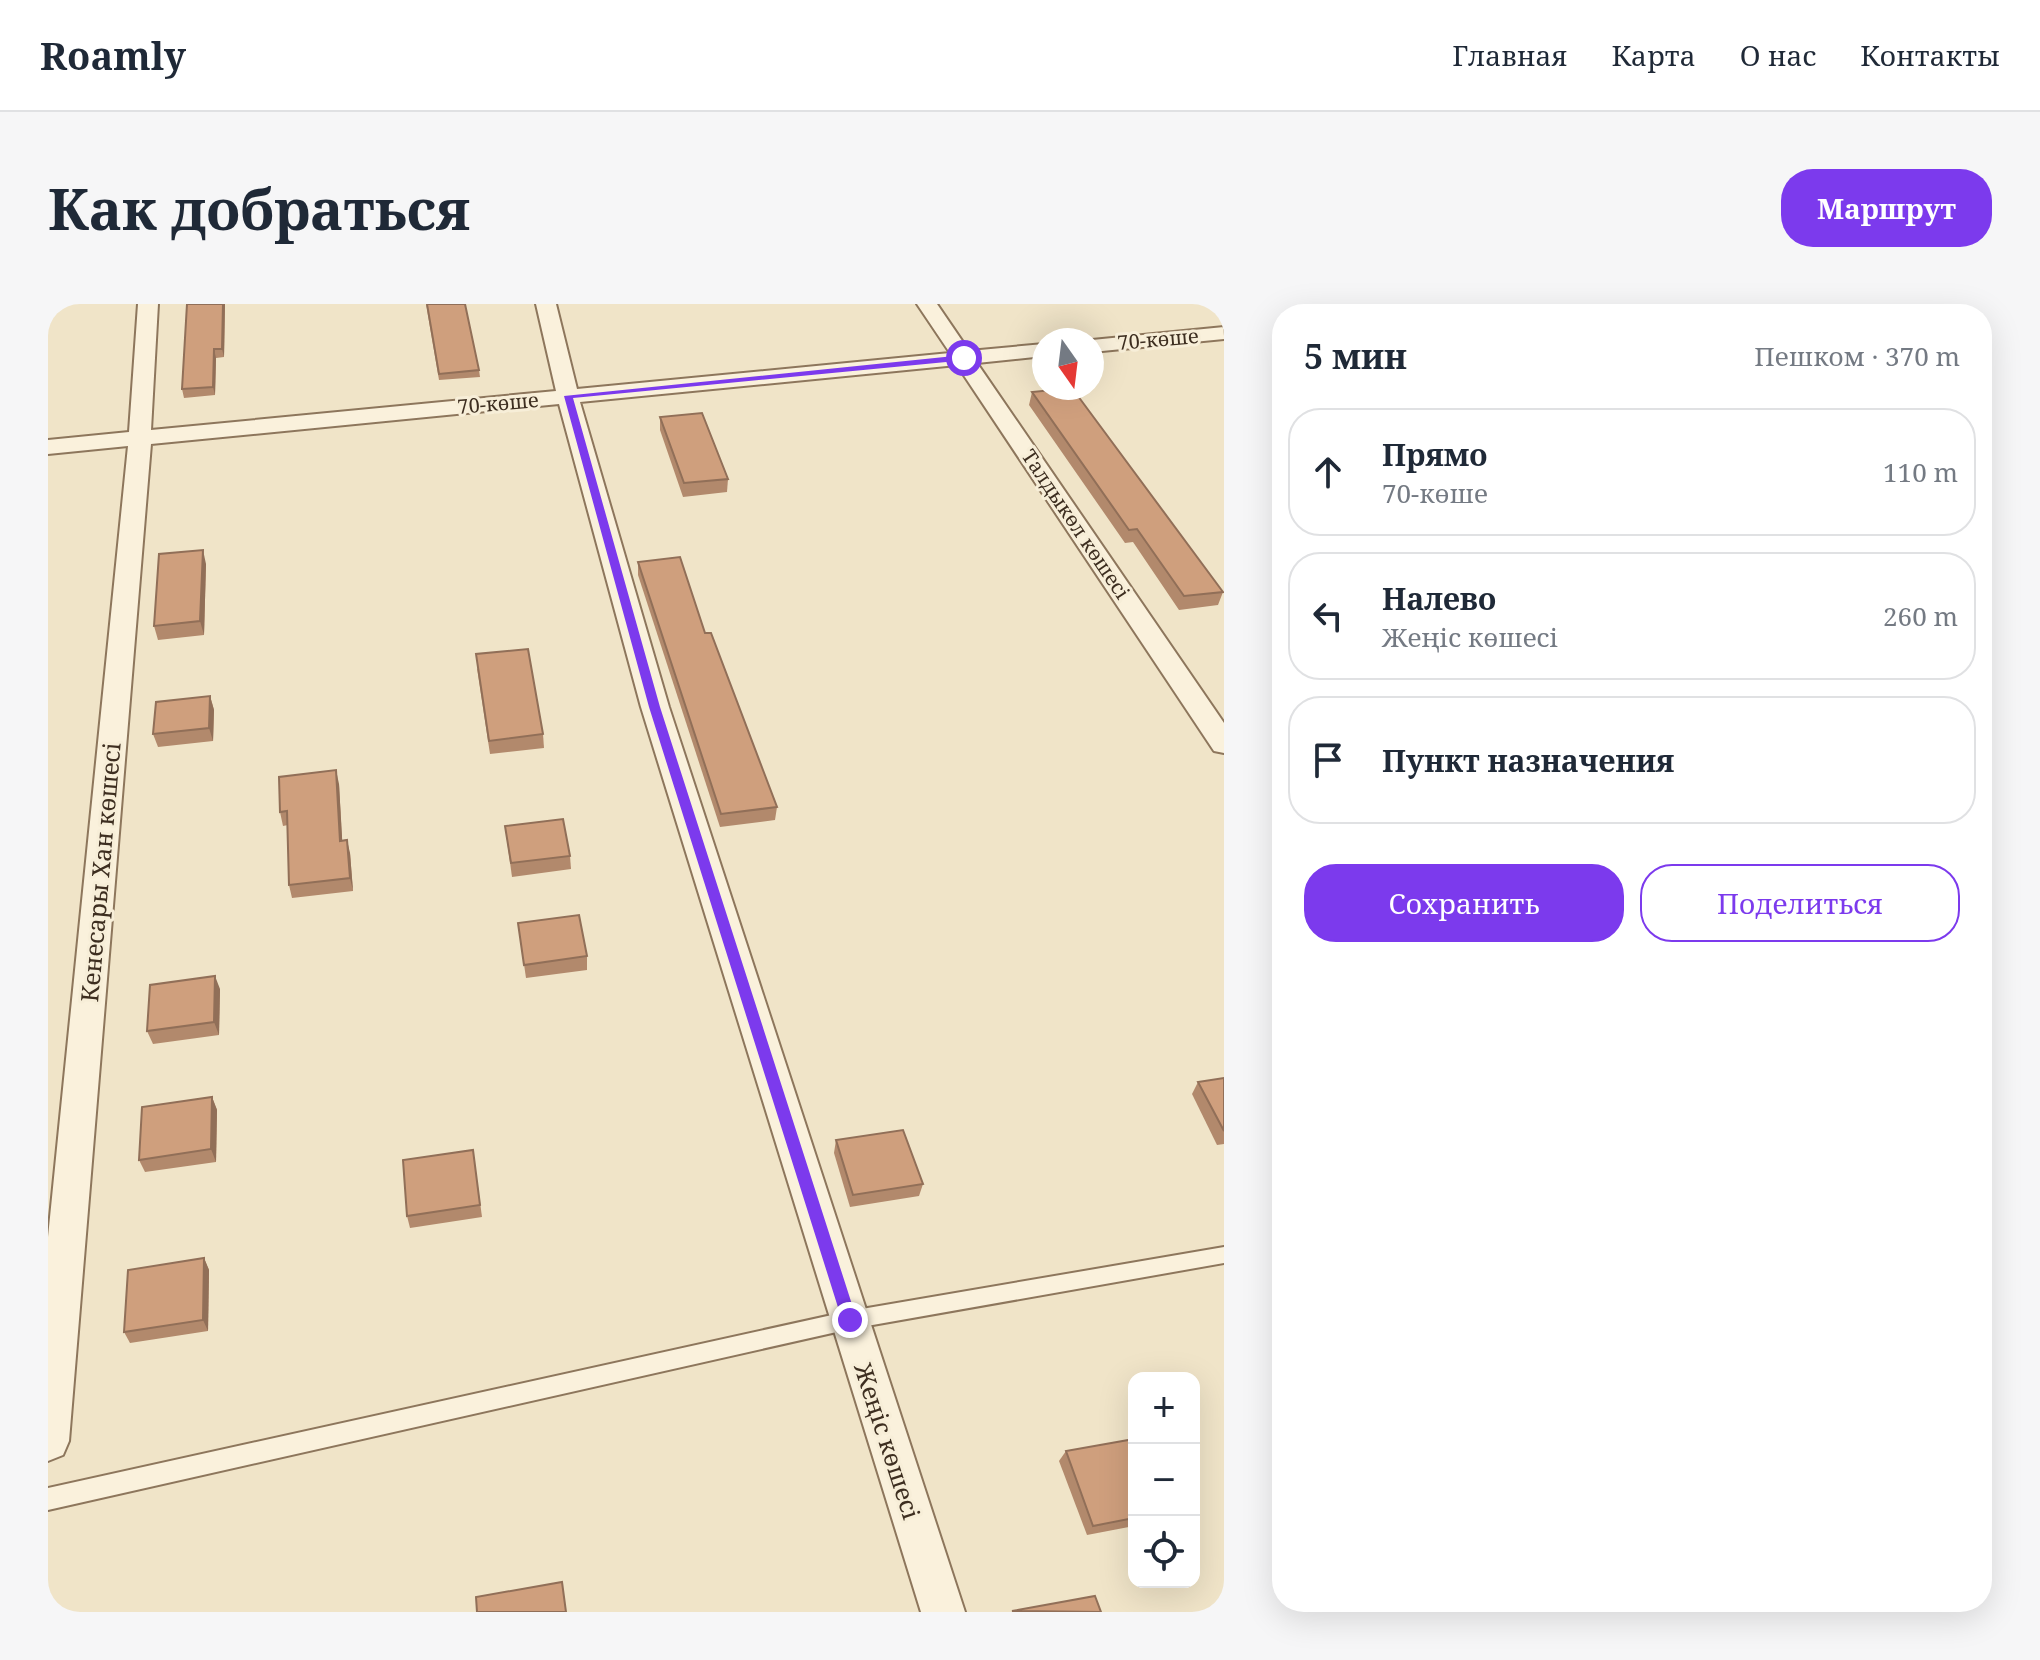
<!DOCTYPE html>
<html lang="ru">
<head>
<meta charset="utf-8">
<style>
  :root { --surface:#fff; --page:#f6f6f7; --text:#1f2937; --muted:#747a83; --line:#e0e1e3; --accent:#7c3aed }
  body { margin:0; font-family:"Noto Serif",serif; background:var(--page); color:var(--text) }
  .controls { position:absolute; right:24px; bottom:24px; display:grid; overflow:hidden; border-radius:16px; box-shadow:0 8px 32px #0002 }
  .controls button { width:72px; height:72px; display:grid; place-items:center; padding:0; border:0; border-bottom:2px solid var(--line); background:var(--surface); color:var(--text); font:40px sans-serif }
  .compass { position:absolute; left:984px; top:24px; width:72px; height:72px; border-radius:50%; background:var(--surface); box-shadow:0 8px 32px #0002; rotate:166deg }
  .stop { position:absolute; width:24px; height:24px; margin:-18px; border:6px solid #7c3aed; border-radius:50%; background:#fff }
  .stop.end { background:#7c3aed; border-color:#fff; box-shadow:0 2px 8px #0008 }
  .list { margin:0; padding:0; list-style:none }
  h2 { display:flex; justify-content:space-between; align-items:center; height:104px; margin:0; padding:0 32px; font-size:34px }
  h2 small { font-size:26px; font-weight:400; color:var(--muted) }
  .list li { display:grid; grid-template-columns:52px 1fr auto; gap:24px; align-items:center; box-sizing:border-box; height:128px; margin:0 16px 16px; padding:0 16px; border:2px solid var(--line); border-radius:32px }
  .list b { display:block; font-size:30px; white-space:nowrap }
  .list p { margin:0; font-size:26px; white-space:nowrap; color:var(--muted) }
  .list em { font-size:26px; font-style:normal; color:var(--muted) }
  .actions { display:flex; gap:16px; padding:24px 32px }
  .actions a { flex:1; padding:18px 0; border:2px solid var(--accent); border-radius:32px; text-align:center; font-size:28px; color:var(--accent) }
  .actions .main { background:var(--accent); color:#fff }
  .icon { flex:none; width:44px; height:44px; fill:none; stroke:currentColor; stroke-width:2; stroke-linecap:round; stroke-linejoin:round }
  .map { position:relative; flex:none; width:1176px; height:1308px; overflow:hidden; border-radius:32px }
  header { display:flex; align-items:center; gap:48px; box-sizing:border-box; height:112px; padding:0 40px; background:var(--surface); border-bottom:2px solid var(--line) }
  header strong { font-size:38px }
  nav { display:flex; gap:44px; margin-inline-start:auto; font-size:28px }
  .intro { display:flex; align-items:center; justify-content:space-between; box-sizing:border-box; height:192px; padding:0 48px }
  h1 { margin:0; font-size:56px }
  .button { padding:20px 36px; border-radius:32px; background:var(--accent); color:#fff; font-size:28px; font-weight:700 }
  main { display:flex; gap:48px; padding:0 48px }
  aside { flex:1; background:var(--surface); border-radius:32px; box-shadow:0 8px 32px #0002 }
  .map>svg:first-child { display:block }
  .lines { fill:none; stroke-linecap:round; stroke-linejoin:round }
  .service-casing { stroke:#8d765c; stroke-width:4 }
  .minor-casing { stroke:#8d765c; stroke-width:4 }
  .service { fill:#faf1dc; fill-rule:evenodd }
  .minor { fill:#faf1dc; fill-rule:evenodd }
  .wall { fill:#b2896c }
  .shaded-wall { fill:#916f58 }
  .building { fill:#cf9f7d; stroke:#916f58; stroke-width:2 }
  .route { fill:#7c3aed }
  .labels { text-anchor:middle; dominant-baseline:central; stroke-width:6; stroke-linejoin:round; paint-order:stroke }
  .far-street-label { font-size:20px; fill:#3d2e20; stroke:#f7eed8 }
  .street-label { font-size:24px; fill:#3d2e20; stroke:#f7eed8 }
</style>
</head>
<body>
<header>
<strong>Roamly</strong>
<nav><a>Главная</a><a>Карта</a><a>О нас</a><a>Контакты</a></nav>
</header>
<div class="intro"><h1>Как добраться</h1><a class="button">Маршрут</a></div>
<main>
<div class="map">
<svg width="1176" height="1308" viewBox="0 0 1176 1308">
  <rect width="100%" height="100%" fill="#f0e4c8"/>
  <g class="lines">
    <defs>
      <polygon id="service" points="1176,943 1176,959 802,1025 0,1206 0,1184 802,1007"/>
      <g id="minor">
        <polygon points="90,0 110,0 103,126 508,87 488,0 508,0 529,85 902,49 869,0 889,0 921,47 996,40 996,52 929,59 1176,419 1176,449 1166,447 909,61 532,98 621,403 917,1308 873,1308 593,403 511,100 103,140 21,1137 15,1151 0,1157 0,933 80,142 0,150 0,136 81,128"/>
        <polygon points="1176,23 1176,35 1044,48 1044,36"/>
      </g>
    </defs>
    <use href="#service" class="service-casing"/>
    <use href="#minor" class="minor-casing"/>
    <use href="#service" class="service"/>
    <use href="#minor" class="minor"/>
  </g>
  <g class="wall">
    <polygon points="177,0 176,53 168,54 167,91 136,94 134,85"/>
    <polygon points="378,0 431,66 432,73 391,76"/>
    <polygon points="984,88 1175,288 1170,301 1131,306 1085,238 1077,239 981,101"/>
    <polygon points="612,113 680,175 679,188 635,193 612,126"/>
    <polygon points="590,258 657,329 729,503 727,516 672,523 590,271"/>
    <polygon points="158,260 156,331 110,336 106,322"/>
    <polygon points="429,364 495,430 496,444 442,450"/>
    <polygon points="162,392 166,406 165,437 110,443 105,430"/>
    <polygon points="291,480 294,536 302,549 305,587 244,594 241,581 240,521 235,522 232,508"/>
    <polygon points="457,522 522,552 523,565 464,573"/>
    <polygon points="470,619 539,652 539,666 478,674"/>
    <polygon points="172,685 171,731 105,740 99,727"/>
    <polygon points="1176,774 1176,840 1169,841 1144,790 1150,778"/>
    <polygon points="164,793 169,806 168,858 97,868 91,856"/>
    <polygon points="788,836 875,880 871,892 802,903 786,849"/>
    <polygon points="425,846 434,913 362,924 359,912"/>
    <polygon points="156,954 161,966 160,1027 82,1039 76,1028"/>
    <polygon points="1086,1135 1086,1222 1039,1231 1011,1157 1018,1147"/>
  </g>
  <g class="shaded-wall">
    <polygon points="175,0 177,0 176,53 174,45"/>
    <polygon points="166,45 168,54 167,91 165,83"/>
    <polygon points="155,246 158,260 156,331 152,317"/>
    <polygon points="162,392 166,406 165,437 161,424"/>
    <polygon points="288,466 291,480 295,550 292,537"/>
    <polygon points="299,536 302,549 305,587 302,574"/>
    <polygon points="167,672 172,685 171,731 166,718"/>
    <polygon points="164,793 169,806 168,858 163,845"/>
    <polygon points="156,954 161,966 160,1027 155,1016"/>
  </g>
  <g class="building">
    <polygon points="139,0 175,0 174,45 166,45 165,83 134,85"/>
    <polygon points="379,0 417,0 431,66 391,70"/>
    <polygon points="1024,84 1175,288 1136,292 1089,225 1081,226 984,88"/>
    <polygon points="654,109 680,175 636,179 612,113"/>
    <polygon points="155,246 152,317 106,322 111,250"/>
    <polygon points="632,253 657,329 663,329 729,503 673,510 590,258"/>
    <polygon points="480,345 495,430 441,437 428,350"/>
    <polygon points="162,392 161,424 105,430 108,398"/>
    <polygon points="288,466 292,537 299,536 302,574 241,581 239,507 232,508 231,473"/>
    <polygon points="515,515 522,552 463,559 457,522"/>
    <polygon points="531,611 539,652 476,661 470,619"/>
    <polygon points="167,672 166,718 99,727 102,681"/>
    <polygon points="1176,774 1176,827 1150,778"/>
    <polygon points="164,793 163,845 91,856 94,803"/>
    <polygon points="855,826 875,880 805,891 788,836"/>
    <polygon points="425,846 432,901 359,912 355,856"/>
    <polygon points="156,954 155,1016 76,1028 80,966"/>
    <polygon points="1086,1135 1086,1214 1045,1222 1018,1147"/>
    <polygon points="514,1278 518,1308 429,1308 428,1293"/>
    <polygon points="1047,1292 1053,1308 964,1307"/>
  </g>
  <polygon class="route" points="916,51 919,56 525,94 612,403 809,1016 802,1023 794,1016 601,403 516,92"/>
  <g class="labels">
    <g class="far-street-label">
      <text transform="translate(1110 35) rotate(-5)">70-көше</text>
      <text transform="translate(450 99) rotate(-5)">70-көше</text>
      <text transform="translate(1028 220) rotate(56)">Талдыкөл көшесі</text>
    </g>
    <g class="street-label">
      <text transform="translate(52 568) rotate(-85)">Кенесары Хан көшесі</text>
      <text transform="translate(840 1137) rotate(72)">Жеңіс көшесі</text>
    </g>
  </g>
</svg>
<div class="controls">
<button>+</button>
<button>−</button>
<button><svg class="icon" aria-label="locate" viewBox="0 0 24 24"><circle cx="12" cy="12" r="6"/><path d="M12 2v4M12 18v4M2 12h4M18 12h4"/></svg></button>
</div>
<svg class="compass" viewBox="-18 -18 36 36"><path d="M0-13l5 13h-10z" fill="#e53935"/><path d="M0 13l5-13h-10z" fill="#747a83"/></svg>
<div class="stop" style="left:916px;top:54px"></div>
<div class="stop end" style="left:802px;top:1016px"></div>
</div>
<aside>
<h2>5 мин<small>Пешком · 370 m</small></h2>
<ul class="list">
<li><svg class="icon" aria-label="ahead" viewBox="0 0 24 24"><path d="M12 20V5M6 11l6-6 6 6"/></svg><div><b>Прямо</b><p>70-көше</p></div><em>110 m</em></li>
<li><svg class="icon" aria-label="left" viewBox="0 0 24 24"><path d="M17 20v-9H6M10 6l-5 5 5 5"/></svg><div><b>Налево</b><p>Жеңіс көшесі</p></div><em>260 m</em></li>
<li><svg class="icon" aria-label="arrive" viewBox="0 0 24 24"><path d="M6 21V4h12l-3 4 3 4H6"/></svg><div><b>Пункт назначения</b></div></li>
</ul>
<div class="actions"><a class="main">Сохранить</a><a>Поделиться</a></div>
</aside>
</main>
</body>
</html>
